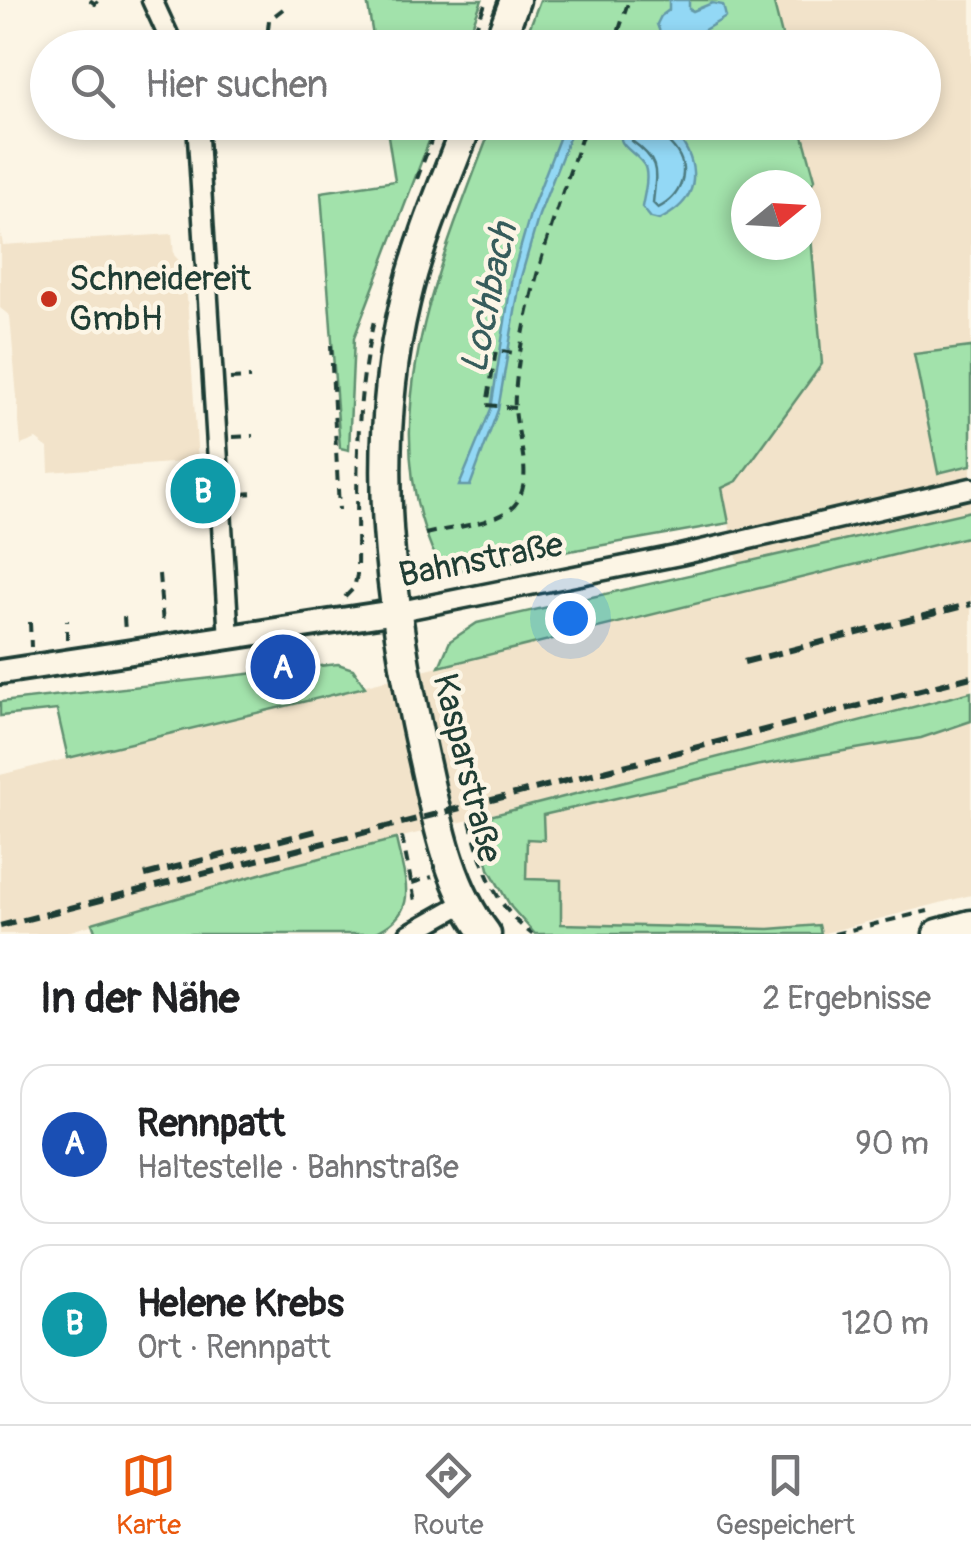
<!DOCTYPE html>
<html lang="de">
<head>
<meta charset="utf-8">
<style>
  :root { --surface:#fff; --page:#f6f6f6; --text:#202124; --muted:#757577; --line:#e0e0e0; --accent:#ea580c }
  body { margin:0; font-family:Pangolin,sans-serif; background:var(--page); color:var(--text) }
  .compass { position:absolute; left:731px; top:170px; width:90px; height:90px; border-radius:50%; background:var(--surface); box-shadow:0 5px 15px #0003; rotate:72deg }
  .you { position:absolute; left:570px; top:618px; width:35px; height:35px; margin:-25px; border:8px solid #fff; border-radius:50%; background:#1a73e8; box-shadow:0 0 0 15px #1a73e833 }
  .badge { display:grid; place-items:center; width:65px; height:65px; border-radius:50%; background:var(--accent); color:#fff; font-size:32px; font-weight:700 }
  .pin { position:absolute; translate:-50% -50%; border:5px solid #fff; box-shadow:0 2px 10px #0006 }
  .list { margin:0; padding:0; list-style:none }
  h2 { display:flex; justify-content:space-between; align-items:center; height:130px; margin:0; padding:0 40px; font-size:42px }
  h2 small { font-size:32px; font-weight:400; color:var(--muted) }
  .list li { display:grid; grid-template-columns:65px 1fr auto; gap:30px; align-items:center; box-sizing:border-box; height:160px; margin:0 20px 20px; padding:0 20px; border:2px solid var(--line); border-radius:30px }
  .list b { display:block; font-size:38px; white-space:nowrap }
  .list p { margin:0; font-size:32px; white-space:nowrap; color:var(--muted) }
  .list em { font-size:32px; font-style:normal; color:var(--muted) }
  .icon { flex:none; width:55px; height:55px; fill:none; stroke:currentColor; stroke-width:2; stroke-linecap:round; stroke-linejoin:round }
  .map { position:relative; flex:none; width:971px; height:934px; overflow:hidden }
  .search { position:absolute; background:var(--surface); box-shadow:0 5px 15px #0003; left:30px; right:30px; top:30px; height:110px; display:flex; align-items:center; gap:25px; box-sizing:border-box; padding:0 35px; border-radius:55px; color:var(--muted); font-size:38px }
  .sheet { height:490px; background:var(--surface) }
  nav { display:flex; justify-content:space-around; align-items:center; box-sizing:border-box; height:140px; border-top:2px solid var(--line); background:var(--surface); font-size:28px; color:var(--muted) }
  nav a { display:grid; justify-items:center; gap:5px }
  nav .on { color:var(--accent) }
  .map>svg:first-child { display:block }
  .built { fill:#f2e3ca }
  .green { fill:#a2e2ab; stroke:#609070; stroke-width:2.5; fill-rule:evenodd }
  .water { fill:#93d8f5; stroke:#659aa8; stroke-width:2.5 }
  .lines { fill:none; stroke-linecap:round; stroke-linejoin:round }
  .shore { stroke:#4d7b81; stroke-width:2.5 }
  .minor-casing { stroke:#1f3d34; stroke-width:25 }
  .tertiary-casing { stroke:#1f3d34; stroke-width:30 }
  .secondary-casing { stroke:#1f3d34; stroke-width:35 }
  .path { stroke:#1f3d34; stroke-width:4; stroke-dasharray:10 8; stroke-linecap:butt }
  .minor { stroke:#fcf5e5; stroke-width:18 }
  .tertiary { stroke:#fcf5e5; stroke-width:22 }
  .secondary { stroke:#fcf5e5; stroke-width:28 }
  .rail { stroke:#1f3d34; stroke-width:6; stroke-dasharray:15 8; stroke-linecap:butt }
  .poi-dot { fill:#c8321e; stroke:#fcf5e5; stroke-width:4 }
  .labels { text-anchor:middle; dominant-baseline:central; stroke-width:9; stroke-linejoin:round; paint-order:stroke }
  .poi-label { font-size:35px; fill:#1f3d34; stroke:#fcf5e5; text-anchor:start }
  .street-label { font-size:35px; fill:#1f3d34; stroke:#fcf5e5 }
  .water-label { font-size:38px; font-style:italic; fill:#365c5b; stroke:#fcf5e5 }
</style>
</head>
<body>
<div class="map">
<svg width="971" height="934" viewBox="0 0 971 934">
  <rect width="100%" height="100%" fill="#fcf5e5"/>
  <filter id="ink" filterUnits="userSpaceOnUse"><feTurbulence type="fractalNoise" baseFrequency=".01" numOctaves="2"/><feDisplacementMap in="SourceGraphic" scale="20" xChannelSelector="R" yChannelSelector="G"/><feConvolveMatrix kernelMatrix="1 2 1 2 8 2 1 2 1" color-interpolation-filters="sRGB"/></filter>
  <g filter="url(#ink)">
    <g class="built">
      <polygon points="773,0 971,0 971,511 738,563 721,488 737,481 822,364 807,190 815,179 802,131 807,130 805,123 924,122 924,48 785,47"/>
      <polygon points="0,230 3,245 172,234 174,255 185,267 198,461 49,472 48,448 36,439 21,445 10,316 0,308"/>
      <polygon points="971,536 971,692 277,869 61,934 0,934 0,775"/>
      <polygon points="971,721 971,895 821,934 819,925 769,929 528,923 516,886 515,822 755,766 921,738"/>
    </g>
    <g class="green">
      <polygon points="367,0 482,0 464,47 375,48"/>
      <polygon points="540,0 773,0 785,47 522,48"/>
      <polygon points="386,123 436,123 354,338 349,450 340,448 321,192 395,181"/>
      <path d="M493,123H805L807,130L802,132L815,179L807,190L822,364L737,481L722,488L729,523L456,571L439,564C368,424 442,258 493,123ZM746,185H806V245H746Z"/>
      <polygon points="971,347 971,465 938,473 914,354"/>
      <polygon points="971,511 971,536 439,667 450,641 477,623"/>
      <polygon points="338,664 353,669 365,687 68,758 57,710 0,716 0,702 273,671 275,680 302,675 301,668"/>
      <polygon points="971,692 971,721 921,738 755,766 543,815 544,840 527,839 526,879 561,880 561,924 769,929 819,925 821,934 535,934 511,907 489,869 478,819"/>
      <path d="M396,839C405,882 422,913 372,934H96L92,923L277,869Z"/>
    </g>
    <g class="water">
      <polygon points="669,0 689,0 689,9 693,11 712,3 723,5 726,17 701,32 699,47 689,47 678,39 669,40 661,35 657,24 661,16 669,10"/>
      <polygon points="565,123 575,123 539,215 521,277 498,410 470,486 459,486 491,409 512,277 531,211"/>
      <path d="M657,123C683,130 702,169 689,194C683,206 671,214 659,220L651,218L642,207C644,195 649,178 645,167C638,150 605,145 630,123Z"/>
    </g>
    <g class="lines">
      <path class="shore" d="M636,122L632,141C661,162 656,171 653,203L658,208C681,197 692,170 674,148C666,138 658,136 656,122"/>
      <defs>
        <g id="minor">
          <polyline points="152,0 174,48"/>
          <polyline points="197,122 229,639"/>
          <polyline points="395,612 680,555 971,488"/>
          <polyline points="409,934 464,903"/>
        </g>
        <polyline id="tertiary" points="0,672 395,612"/>
        <g id="secondary">
          <polyline points="497,48 515,0"/>
          <path d="M468,122C445,182 419,241 405,302C369,453 390,607 423,756C437,817 447,883 486,934"/>
          <polyline points="938,934 971,925"/>
        </g>
      </defs>
      <use href="#minor" class="minor-casing"/>
      <use href="#tertiary" class="tertiary-casing"/>
      <use href="#secondary" class="secondary-casing"/>
      <g class="path">
        <polyline points="90,0 95,4 98,0"/>
        <polyline points="266,48 269,20 288,5"/>
        <polyline points="468,48 485,4"/>
        <polyline points="613,48 629,0"/>
        <polyline points="417,179 438,122"/>
        <polyline points="331,345 339,510"/>
        <polyline points="230,379 250,378"/>
        <polyline points="515,408 487,405 496,350 520,354"/>
        <polyline points="233,437 253,436"/>
        <polyline points="187,492 199,491"/>
        <polyline points="241,494 256,493"/>
        <path d="M425,534C448,528 504,523 517,502C536,471 512,429 515,396C522,301 556,212 587,122"/>
        <polyline points="159,574 163,625"/>
        <path d="M345,597L354,588L357,575C358,488 353,402 375,317"/>
        <polyline points="124,617 125,632"/>
        <polyline points="30,622 31,647"/>
        <polyline points="67,640 67,620"/>
        <path d="M470,821C481,863 494,907 532,934"/>
        <polyline points="402,837 416,906"/>
        <polyline points="412,883 432,877"/>
        <polyline points="834,934 928,911"/>
      </g>
      <use href="#minor" class="minor"/>
      <use href="#tertiary" class="tertiary"/>
      <use href="#secondary" class="secondary"/>
      <g class="rail">
        <polyline points="744,662 971,604"/>
        <polyline points="145,875 320,830"/>
        <polyline points="0,926 971,677"/>
      </g>
    </g>
  </g>
  <circle class="poi-dot" cx="49" cy="299" r="10"/>
  <g class="labels">
    <g class="poi-label">
      <text x="69" y="279">Schneidereit<tspan x="69" dy="40">GmbH</tspan></text>
    </g>
    <g class="street-label">
      <text transform="translate(481 560) rotate(-11)">Bahnstraße</text>
      <text transform="translate(467 768) rotate(76)">Kasparstraße</text>
    </g>
    <g class="water-label">
      <text transform="translate(489 298) rotate(-78)">Lochbach</text>
    </g>
  </g>
</svg>
<svg class="compass" viewBox="-18 -18 36 36"><path d="M0-13l5 13h-10z" fill="#e53935"/><path d="M0 13l5-13h-10z" fill="#757577"/></svg>
<div class="you"></div>
<div class="pin badge" style="left:283px;top:667px;background:#1a4fb4">A</div>
<div class="pin badge" style="left:203px;top:491px;background:#0f9aa8">B</div>
<div class="search"><svg class="icon" aria-label="search" viewBox="0 0 24 24"><circle cx="10" cy="10" r="6"/><path d="M15 15l6 6"/></svg>Hier suchen</div>
</div>
<section class="sheet">
<h2>In der Nähe<small>2 Ergebnisse</small></h2>
<ul class="list">
<li><span class="badge" style="background:#1a4fb4">A</span><div><b>Rennpatt</b><p>Haltestelle · Bahnstraße</p></div><em>90 m</em></li>
<li><span class="badge" style="background:#0f9aa8">B</span><div><b>Helene Krebs</b><p>Ort · Rennpatt</p></div><em>120 m</em></li>
</ul>
</section>
<nav>
<a class="on"><svg class="icon" aria-label="map" viewBox="0 0 24 24"><path d="M3 6l6-2 6 2 6-2v14l-6 2-6-2-6 2zM9 4v14M15 6v14"/></svg>Karte</a>
<a><svg class="icon" aria-label="directions" viewBox="0 0 24 24"><path d="M12 3l9 9-9 9-9-9zM9 14v-3h6M13 9l2 2-2 2"/></svg>Route</a>
<a><svg class="icon" aria-label="saved" viewBox="0 0 24 24"><path d="M7 4h10v16l-5-4-5 4z"/></svg>Gespeichert</a>
</nav>
</body>
</html>
